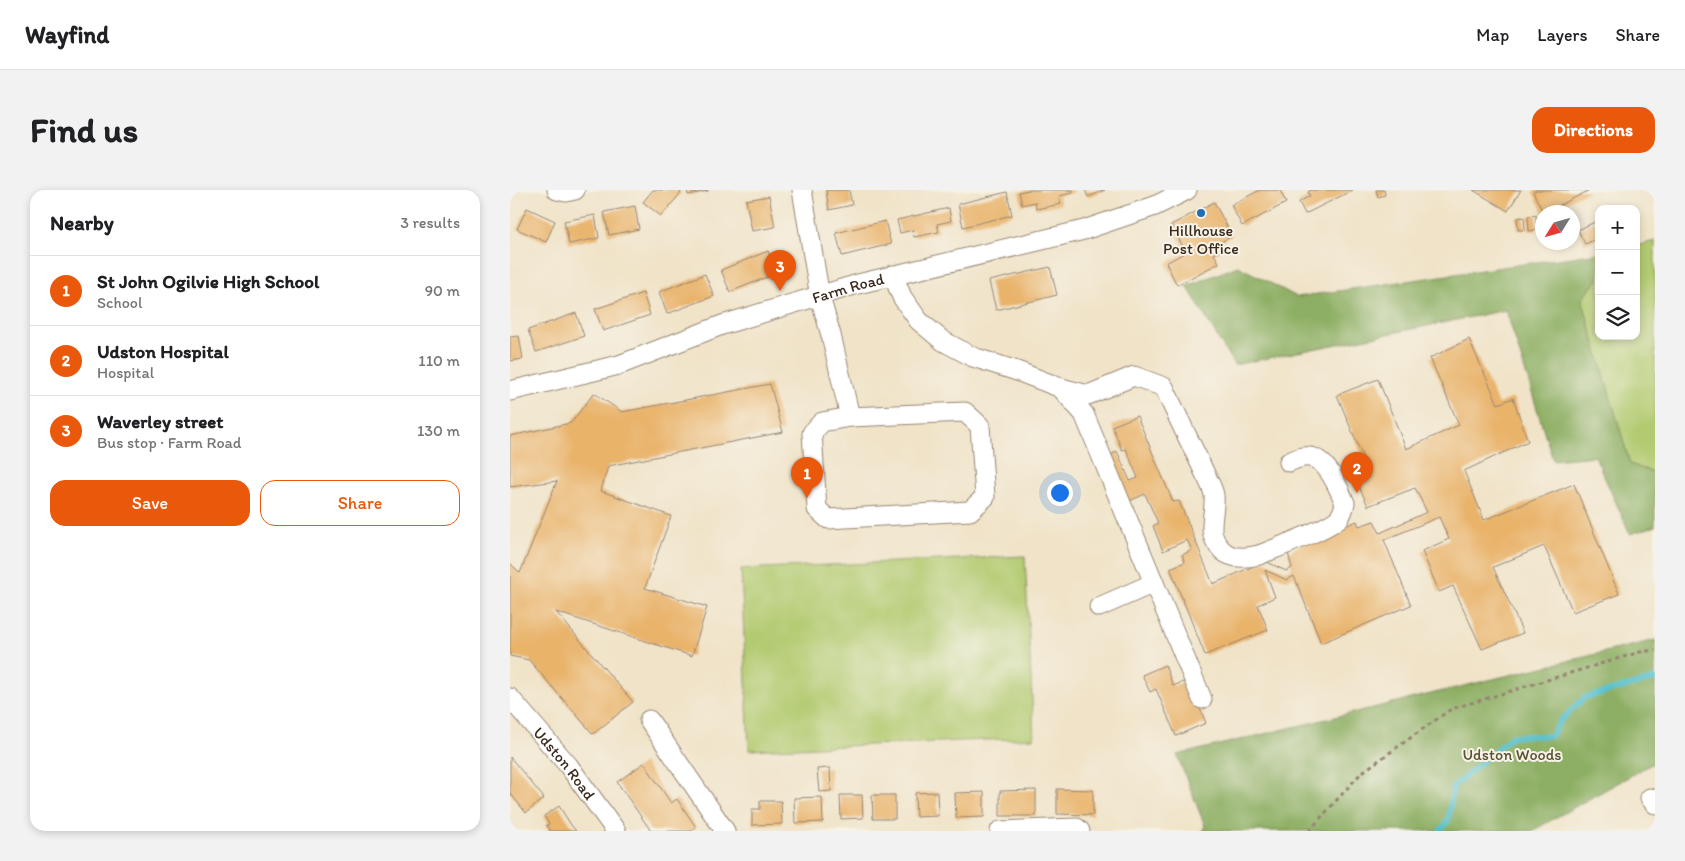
<!DOCTYPE html>
<html lang="en">
<head>
<meta charset="utf-8">
<style>
  :root { --surface:#fff; --page:#f2f2f2; --text:#202124; --muted:#757577; --line:#e0e0e0; --accent:#ea580c }
  body { margin:0; font-family:Itim,sans-serif; background:var(--page); color:var(--text) }
  .controls { position:absolute; right:15px; top:15px; display:grid; overflow:hidden; border-radius:10px; box-shadow:0 2px 8px #0003 }
  .controls button { width:45px; height:45px; display:grid; place-items:center; padding:0; border:0; border-bottom:1px solid var(--line); background:var(--surface); color:var(--text); font:25px sans-serif }
  .compass { position:absolute; left:1025px; top:15px; width:45px; height:45px; border-radius:50%; background:var(--surface); box-shadow:0 2px 8px #0003; rotate:233deg }
  .you { position:absolute; left:549px; top:302px; width:18px; height:18px; margin:-12px; border:4px solid #fff; border-radius:50%; background:#1a73e8; box-shadow:0 0 0 8px #1a73e833 }
  .badge { display:grid; place-items:center; width:32px; height:32px; border-radius:50%; background:var(--accent); color:#fff; font-size:16px; font-weight:700 }
  .pin { position:absolute; translate:-50% -41px; filter:drop-shadow(0 1px 2px #0008) }
  .pin::after { content:''; position:absolute; top:26px; width:18px; height:15px; background:inherit; clip-path:polygon(0 0,100% 0,50% 100%) }
  .list { margin:0; padding:0; list-style:none }
  h2 { display:flex; justify-content:space-between; align-items:center; height:65px; margin:0; padding:0 20px; font-size:21px }
  h2 small { font-size:16px; font-weight:400; color:var(--muted) }
  .list li { display:grid; grid-template-columns:32px 1fr auto; gap:15px; align-items:center; box-sizing:border-box; height:70px; padding:0 20px; border-top:1px solid var(--line) }
  .list b { display:block; font-size:19px; white-space:nowrap }
  .list p { margin:0; font-size:16px; white-space:nowrap; color:var(--muted) }
  .list em { font-size:16px; font-style:normal; color:var(--muted) }
  .actions { display:flex; gap:10px; padding:15px 20px }
  .actions a { flex:1; padding:11px 0; border:1px solid var(--accent); border-radius:15px; text-align:center; font-size:18px; color:var(--accent) }
  .actions .main { background:var(--accent); color:#fff }
  .icon { flex:none; width:28px; height:28px; fill:none; stroke:currentColor; stroke-width:2; stroke-linecap:round; stroke-linejoin:round }
  .map { position:relative; flex:none; width:1145px; height:641px; overflow:hidden; border-radius:15px }
  header { display:flex; align-items:center; gap:30px; box-sizing:border-box; height:70px; padding:0 25px; background:var(--surface); border-bottom:1px solid var(--line) }
  header strong { font-size:24px }
  nav { display:flex; gap:28px; margin-inline-start:auto; font-size:18px }
  .intro { display:flex; align-items:center; justify-content:space-between; box-sizing:border-box; height:120px; padding:0 30px }
  h1 { margin:0; font-size:35px }
  .button { padding:12px 22px; border-radius:15px; background:var(--accent); color:#fff; font-size:18px; font-weight:700 }
  main { display:flex; gap:30px; padding:0 30px }
  aside { flex:1; background:var(--surface); border-radius:15px; box-shadow:0 2px 8px #0003 }
  .map>svg:first-child { display:block }
  .green { fill:#b2cb71; stroke:#767a48 }
  .forest { fill:#8daf63; stroke:#646c40 }
  .lines { fill:none; stroke-linecap:round; stroke-linejoin:round }
  .stream { stroke:#53c0cd; stroke-width:5.5 }
  .building { fill:#e9b36b }
  .minor-casing { stroke:#968673; stroke-width:21 }
  .path { stroke:#968673; stroke-width:3; stroke-dasharray:4 4; stroke-linecap:butt }
  .minor { stroke:#fff; stroke-width:19 }
  .poi-dot { fill:#1f6fb2; stroke:#f7f3e8; stroke-width:2 }
  .labels { text-anchor:middle; dominant-baseline:central; stroke-width:4; stroke-linejoin:round; paint-order:stroke }
  .poi-label { font-size:16px; fill:#3b2a1e; stroke:#f7f3e8 }
  .street-label { font-size:16px; fill:#3b2a1e; stroke:#f7f3e8 }
  .park-label { font-size:16px; fill:#595233; stroke:#f7f3e8 }
</style>
</head>
<body>
<header>
<strong>Wayfind</strong>
<nav><a>Map</a><a>Layers</a><a>Share</a></nav>
</header>
<div class="intro"><h1>Find us</h1><a class="button">Directions</a></div>
<main>
<aside>
<h2>Nearby<small>3 results</small></h2>
<ul class="list">
<li><span class="badge">1</span><div><b>St John Ogilvie High School</b><p>School</p></div><em>90 m</em></li>
<li><span class="badge">2</span><div><b>Udston Hospital</b><p>Hospital</p></div><em>110 m</em></li>
<li><span class="badge">3</span><div><b>Waverley street</b><p>Bus stop · Farm Road</p></div><em>130 m</em></li>
</ul>
<div class="actions"><a class="main">Save</a><a>Share</a></div>
</aside>
<div class="map">
<svg width="1145" height="641" viewBox="0 0 1145 641">
  <rect width="100%" height="100%" fill="#f7f3e8"/>
  <filter id="ink" filterUnits="userSpaceOnUse"><feTurbulence type="fractalNoise" baseFrequency=".02" numOctaves="2"/><feDisplacementMap in="SourceGraphic" scale="10" xChannelSelector="R" yChannelSelector="G"/><feConvolveMatrix kernelMatrix="1 2 1 2 8 2 1 2 1" color-interpolation-filters="sRGB"/></filter>
  <filter id="wash" filterUnits="userSpaceOnUse"><feTurbulence type="fractalNoise" baseFrequency=".0096" numOctaves="4" result="noise"/><feDisplacementMap in="SourceGraphic" scale="20" xChannelSelector="R" yChannelSelector="G"/><feGaussianBlur stdDeviation="1.12" result="paint"/><feColorMatrix in="noise" values="0 0 0 0 0 0 0 0 0 0 0 0 0 0 0 0 0 1.4 0 .05"/><feComposite in="paint" operator="in"/></filter>
  <g filter="url(#wash)">
    <rect width="100%" height="100%" fill="#f0e3c8"/>
    <g class="green">
      <polygon points="1145,51 1145,283 1144,283 1120,274 1072,109 1089,88 1089,146 1126,146 1126,56"/>
      <polygon points="515,366 524,548 239,560 231,379"/>
    </g>
    <g class="forest">
      <polygon points="1089,63 1089,88 1072,109 1120,274 1145,283 1145,336 1120,344 1085,266 1043,270 996,120 724,175 677,96 728,76 787,107"/>
      <polygon points="1145,450 1145,572 1022,641 692,641 695,636 667,565"/>
    </g>
    <g class="lines">
      <polyline class="stream" points="930,641 938,631 943,597 1002,546 1041,546 1051,530 1074,508 1145,489"/>
    </g>
    <g id="blocks">
      <g class="building">
        <polygon points="143,0 168,0 171,3 151,26 133,12"/>
        <polygon points="177,0 198,0 198,1 178,5"/>
        <polygon points="316,0 339,0 342,15 319,20"/>
        <polygon points="518,0 563,0 563,3 549,6 551,14 526,19 525,12 512,15 509,2"/>
        <polygon points="575,0 595,0 578,7"/>
        <polygon points="750,0 770,0 776,13 732,36 721,15"/>
        <polygon points="801,0 843,0 795,24 789,12 800,6 798,2"/>
        <polygon points="866,0 874,0 875,5 868,7"/>
        <polygon points="963,0 1011,0 998,21"/>
        <polygon points="1026,0 1080,0 1036,22 1033,22 1023,2"/>
        <polygon points="497,2 502,25 453,37 448,14"/>
        <polygon points="259,6 265,37 242,41 236,10"/>
        <polygon points="704,12 722,46 711,52 714,59 704,64 709,73 667,95 656,73 676,62 661,35"/>
        <polygon points="125,16 129,39 99,45 94,22"/>
        <polygon points="17,18 45,31 36,52 7,39"/>
        <polygon points="439,18 441,31 427,34 429,42 404,47 403,40 390,43 387,30"/>
        <polygon points="85,25 89,48 59,54 54,31"/>
        <polygon points="1026,25 1027,40 1019,41 1018,26"/>
        <polygon points="1014,27 1015,40 1008,40 1007,28"/>
        <polygon points="1089,30 1089,48 1075,54 1068,40"/>
        <polygon points="375,31 381,54 332,66 326,43"/>
        <polygon points="258,61 267,83 220,102 211,80"/>
        <polygon points="540,77 547,105 486,120 479,91"/>
        <polygon points="195,84 204,106 157,124 149,102"/>
        <polygon points="133,103 140,125 93,141 85,119"/>
        <polygon points="66,123 74,146 26,162 18,140"/>
        <polygon points="9,146 13,169 0,171 0,147"/>
        <polygon points="959,149 988,214 1003,208 1018,251 954,281 974,330 1064,294 1109,404 1063,422 1034,356 983,377 1013,443 972,459 943,396 929,402 912,361 939,349 929,327 874,350 901,415 811,453 784,386 777,390 755,380 765,407 748,415 758,440 695,465 660,378 675,372 672,365 682,360 677,350 653,361 643,336 648,333 635,304 615,313 596,269 607,261 620,291 628,288 616,259 612,260 602,236 627,226 663,312 669,311 703,394 755,371 776,381 782,378 778,363 791,354 847,331 849,336 864,331 870,343 917,322 905,298 858,316 840,277 854,270 827,205 868,189 896,259 949,235 920,168"/>
        <polygon points="260,194 273,242 98,276 91,301 161,326 135,398 197,417 182,466 46,422 123,512 83,544 19,470 0,466 0,373 10,383 47,291 0,297 0,246 61,233 84,203 112,222"/>
        <polygon points="655,475 663,496 678,490 696,533 666,546 646,499 640,502 632,485"/>
        <polygon points="0,567 34,608 16,623 0,603"/>
        <polygon points="134,573 161,613 167,609 186,637 181,641 141,641 107,592"/>
        <polygon points="320,578 321,601 309,602 307,579"/>
        <polygon points="547,599 583,600 583,625 547,624"/>
        <polygon points="526,600 526,626 490,626 490,601"/>
        <polygon points="427,602 428,626 406,627 405,603"/>
        <polygon points="474,602 474,627 446,628 445,603"/>
        <polygon points="330,605 352,605 353,628 331,629"/>
        <polygon points="362,605 385,605 385,629 363,629"/>
        <polygon points="312,607 313,632 285,633 284,608"/>
        <polygon points="250,611 271,611 272,634 242,635 242,619 250,619"/>
        <polygon points="49,616 61,635 66,641 40,641 36,635 39,634 34,626"/>
      </g>
    </g>
  </g>
  <g filter="url(#ink)">
    <use href="#blocks" fill-opacity="0" stroke="#968673" stroke-width="1"/>
    <g class="lines">
      <defs>
        <g id="minor">
          <polyline points="47,0 56,2 65,0"/>
          <polyline points="292,0 310,107 321,145 340,227"/>
          <polyline points="383,85 392,107 409,131 433,151 463,167 507,181 551,198 574,224 692,509"/>
          <path d="M551,198L578,205L624,186L654,197C666,224 679,250 692,277C695,285 703,297 704,305C706,325 694,342 712,360C722,370 737,368 749,365C766,358 818,339 829,328C832,324 834,318 835,313C829,299 817,268 799,267C792,266 786,269 779,272"/>
          <path id="s1" d="M0,201L109,175L212,135L348,94L574,40L645,16L677,0"/>
          <polygon points="455,222 470,236 475,307 460,321 318,329 307,319 302,243 312,232 340,227"/>
          <polyline points="589,417 644,393"/>
          <path id="s2" d="M0,508L58,575L106,641"/>
          <polyline points="139,530 215,641"/>
          <polyline points="1140,608 1145,614"/>
          <polyline points="490,641 567,638 570,641"/>
        </g>
      </defs>
      <use href="#minor" class="minor-casing"/>
      <polyline class="path" points="799,641 851,583 941,519 1130,462 1145,460"/>
      <use href="#minor" class="minor"/>
    </g>
  </g>
  <circle class="poi-dot" cx="691" cy="23" r="5"/>
  <g class="labels">
    <g class="poi-label">
      <text x="691" y="40">Hillhouse<tspan x="691" dy="18">Post Office</tspan></text>
    </g>
    <g class="street-label">
      <text stroke="none"><textPath href="#s1" startOffset="354">Farm Road</textPath></text>
      <text stroke="none"><textPath href="#s2" startOffset="85">Udston Road</textPath></text>
    </g>
    <g class="park-label">
      <text x="1002" y="564">Udston Woods</text>
    </g>
  </g>
</svg>
<div class="controls">
<button>+</button>
<button>−</button>
<button><svg class="icon" aria-label="layers" viewBox="0 0 24 24"><path d="M12 4l9 5-9 5-9-5zM3 14l9 5 9-5"/></svg></button>
</div>
<svg class="compass" viewBox="-18 -18 36 36"><path d="M0-13l5 13h-10z" fill="#e53935"/><path d="M0 13l5-13h-10z" fill="#757577"/></svg>
<div class="you"></div>
<div class="pin badge" style="left:297px;top:308px">1</div>
<div class="pin badge" style="left:847px;top:303px">2</div>
<div class="pin badge" style="left:270px;top:101px">3</div>
</div>
</main>
</body>
</html>
